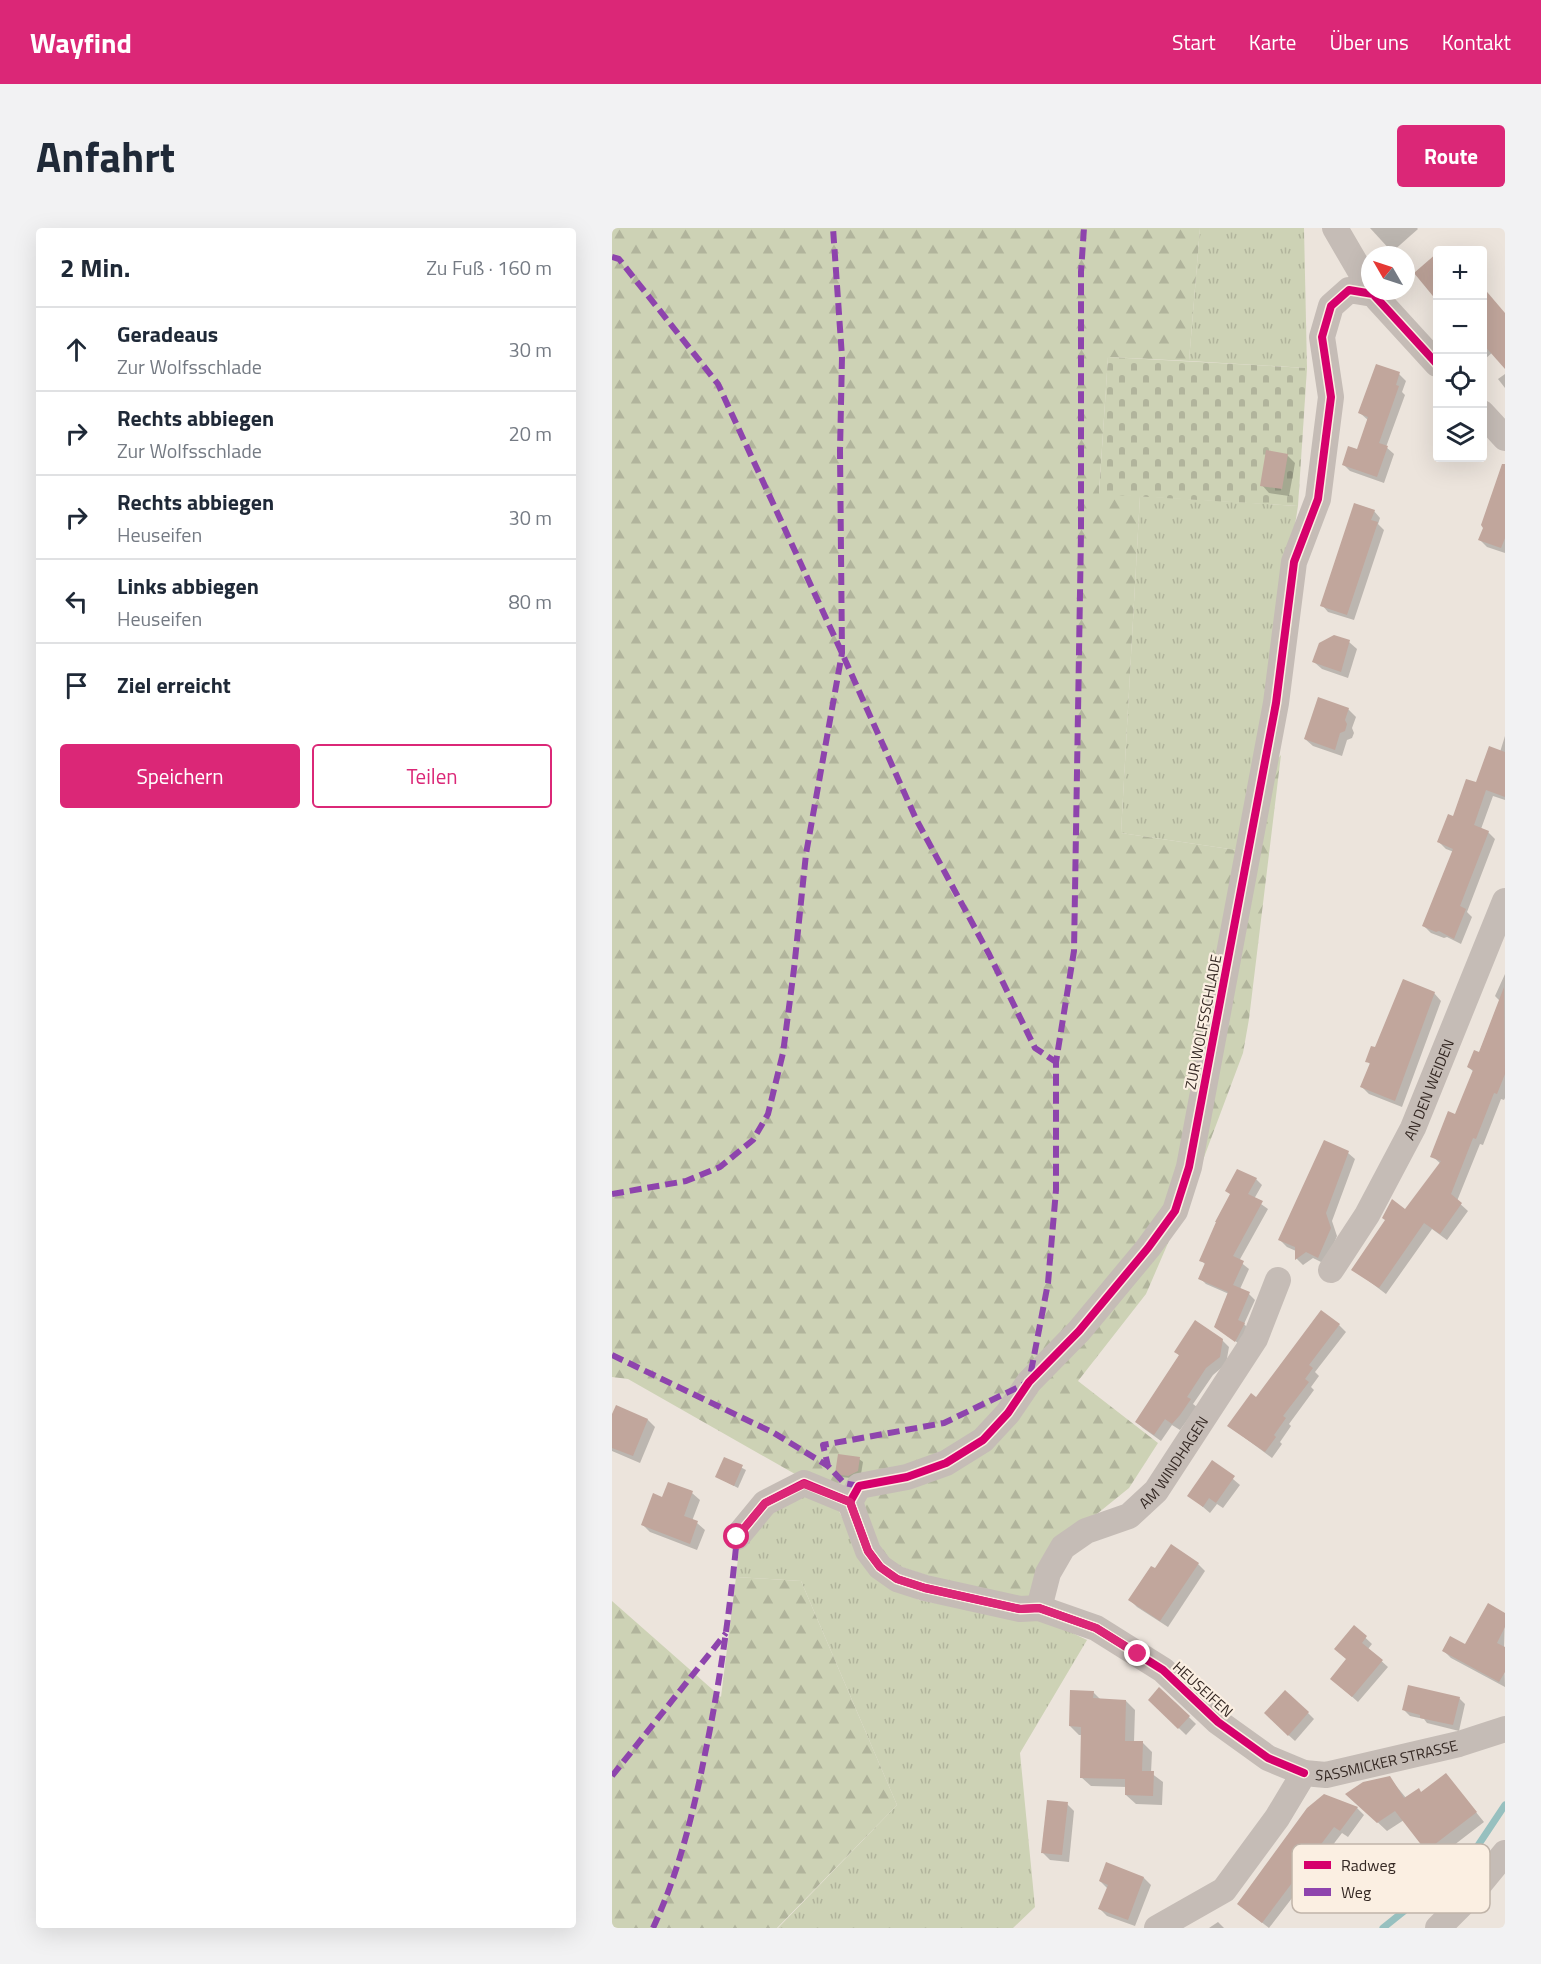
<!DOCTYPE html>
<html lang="de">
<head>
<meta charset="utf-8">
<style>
  :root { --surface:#fff; --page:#f2f2f3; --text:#1f2937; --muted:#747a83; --line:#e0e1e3; --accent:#db2777 }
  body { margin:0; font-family:"Titillium Web",sans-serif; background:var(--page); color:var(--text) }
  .controls { position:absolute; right:18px; top:18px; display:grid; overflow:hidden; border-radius:6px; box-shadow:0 6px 24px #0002 }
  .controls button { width:54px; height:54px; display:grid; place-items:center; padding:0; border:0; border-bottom:2px solid var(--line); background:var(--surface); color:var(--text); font:30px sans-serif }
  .compass { position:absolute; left:749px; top:18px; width:54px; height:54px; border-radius:50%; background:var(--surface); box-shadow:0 6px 24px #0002; rotate:309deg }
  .stop { position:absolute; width:18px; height:18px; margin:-14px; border:4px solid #db2777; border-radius:50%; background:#fff }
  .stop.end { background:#db2777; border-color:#fff; box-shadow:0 2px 6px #0008 }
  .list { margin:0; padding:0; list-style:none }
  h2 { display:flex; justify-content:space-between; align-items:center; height:78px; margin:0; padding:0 24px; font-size:26px }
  h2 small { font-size:20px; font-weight:400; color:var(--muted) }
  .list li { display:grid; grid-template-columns:39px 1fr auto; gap:18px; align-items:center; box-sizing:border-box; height:84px; padding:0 24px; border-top:2px solid var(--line) }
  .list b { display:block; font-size:22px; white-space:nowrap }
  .list p { margin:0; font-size:20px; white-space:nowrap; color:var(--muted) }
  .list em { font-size:20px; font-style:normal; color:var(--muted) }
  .actions { display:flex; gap:12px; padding:18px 24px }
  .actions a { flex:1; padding:14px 0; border:2px solid var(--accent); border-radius:6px; text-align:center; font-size:21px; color:var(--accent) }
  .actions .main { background:var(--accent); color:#fff }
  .icon { flex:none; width:33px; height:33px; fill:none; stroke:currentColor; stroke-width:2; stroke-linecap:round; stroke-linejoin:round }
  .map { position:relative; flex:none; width:893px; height:1700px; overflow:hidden; border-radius:6px }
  header { display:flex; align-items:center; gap:36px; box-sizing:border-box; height:84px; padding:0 30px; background:var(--accent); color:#fff }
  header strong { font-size:28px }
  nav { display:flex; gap:33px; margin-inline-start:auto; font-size:21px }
  .intro { display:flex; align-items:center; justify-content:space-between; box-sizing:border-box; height:144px; padding:0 36px }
  h1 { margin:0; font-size:42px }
  .button { padding:15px 27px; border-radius:6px; background:var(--accent); color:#fff; font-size:21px; font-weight:700 }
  main { display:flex; gap:36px; padding:0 36px }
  aside { flex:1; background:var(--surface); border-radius:6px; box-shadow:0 6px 24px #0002 }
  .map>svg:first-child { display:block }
  .grass { fill:url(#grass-tufts) }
  .forest { fill:url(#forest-firs) }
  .cemetery { fill:url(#cemetery-stones) }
  .shadow { fill:#0003 }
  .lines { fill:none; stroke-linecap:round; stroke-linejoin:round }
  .stream { stroke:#97c0bf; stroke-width:7 }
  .building { fill:#c1a69c }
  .minor { stroke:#c5bcb6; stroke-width:26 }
  .quiet { stroke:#8e44ad; stroke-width:6; stroke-dasharray:12 6; stroke-linecap:butt }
  .cycleway-casing { stroke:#fbefe2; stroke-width:11 }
  .cycleway { stroke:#d6006c; stroke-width:8 }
  .route { stroke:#db2777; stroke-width:8 }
  .labels { text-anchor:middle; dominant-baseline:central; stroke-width:4.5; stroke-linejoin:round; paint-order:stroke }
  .street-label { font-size:15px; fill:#352924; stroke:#fbefe2 }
  .key { fill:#fbefe2; stroke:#c0b4a9; stroke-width:1.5 }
  .key-label { font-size:16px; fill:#352924 }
</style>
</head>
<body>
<header>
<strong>Wayfind</strong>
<nav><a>Start</a><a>Karte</a><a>Über uns</a><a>Kontakt</a></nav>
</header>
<div class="intro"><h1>Anfahrt</h1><a class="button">Route</a></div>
<main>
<aside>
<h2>2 Min.<small>Zu Fuß · 160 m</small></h2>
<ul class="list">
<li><svg class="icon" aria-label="ahead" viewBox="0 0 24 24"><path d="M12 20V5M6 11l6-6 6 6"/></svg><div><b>Geradeaus</b><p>Zur Wolfsschlade</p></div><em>30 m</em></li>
<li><svg class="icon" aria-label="right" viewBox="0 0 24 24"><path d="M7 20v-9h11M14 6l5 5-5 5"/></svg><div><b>Rechts abbiegen</b><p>Zur Wolfsschlade</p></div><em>20 m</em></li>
<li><svg class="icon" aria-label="right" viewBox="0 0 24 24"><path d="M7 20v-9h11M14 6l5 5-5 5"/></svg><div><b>Rechts abbiegen</b><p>Heuseifen</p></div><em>30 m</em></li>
<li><svg class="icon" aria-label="left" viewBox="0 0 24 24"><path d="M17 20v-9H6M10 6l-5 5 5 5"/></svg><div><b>Links abbiegen</b><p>Heuseifen</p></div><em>80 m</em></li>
<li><svg class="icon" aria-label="arrive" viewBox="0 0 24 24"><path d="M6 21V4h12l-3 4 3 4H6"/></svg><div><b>Ziel erreicht</b></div></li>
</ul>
<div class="actions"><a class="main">Speichern</a><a>Teilen</a></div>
</aside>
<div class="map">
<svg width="893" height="1700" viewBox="0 0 893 1700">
  <defs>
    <pattern id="grass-tufts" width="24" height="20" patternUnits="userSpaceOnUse" patternTransform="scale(1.5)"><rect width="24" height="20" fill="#cdd2b5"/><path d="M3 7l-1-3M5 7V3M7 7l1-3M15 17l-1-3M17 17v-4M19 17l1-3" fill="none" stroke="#b1b49c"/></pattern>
    <pattern id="forest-firs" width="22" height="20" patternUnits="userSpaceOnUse" patternTransform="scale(1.5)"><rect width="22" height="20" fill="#cdd2b5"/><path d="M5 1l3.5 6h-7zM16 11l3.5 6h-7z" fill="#b1b49c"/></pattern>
    <pattern id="cemetery-stones" width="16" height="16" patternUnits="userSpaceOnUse" patternTransform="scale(1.5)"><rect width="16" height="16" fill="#cdd2b5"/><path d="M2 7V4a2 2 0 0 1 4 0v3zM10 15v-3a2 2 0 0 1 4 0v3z" fill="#b1b49c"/></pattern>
  </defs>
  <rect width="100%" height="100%" fill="#ece4dc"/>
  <g class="grass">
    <polygon points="588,0 692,0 695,140 577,133"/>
    <polygon points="528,268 686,278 631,623 509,605"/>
    <polygon points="193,1261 227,1283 256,1344 307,1372 360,1382 427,1389 475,1412 408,1525 423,1679 401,1700 166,1700 285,1577 189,1353 124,1349 128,1310"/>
  </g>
  <g class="forest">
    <polygon points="0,0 588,0 577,133 496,129 487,265 528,268 509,605 631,623 655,544 669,527 637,791 631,825 585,948 534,1066 466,1153 546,1215 517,1260 449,1315 424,1372 366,1364 274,1334 239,1270 190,1250 16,1151 0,1149"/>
    <polygon points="124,1349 189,1353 285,1577 165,1700 0,1700 0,1373 109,1469"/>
  </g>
  <polygon class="cemetery" points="496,129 695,140 686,278 487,266"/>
  <g class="shadow">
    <polygon points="758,0 805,0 806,1 780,24"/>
    <polygon points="824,28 825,30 825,71 804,45"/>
    <polygon points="870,60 893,113 872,132 870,131"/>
    <polygon points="787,146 794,153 790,164 793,167 774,219 782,226 772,255 738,243 731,236 746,223 757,193 748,185"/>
    <polygon points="893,146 893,160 886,151"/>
    <polygon points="675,227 683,235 677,268 657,265 650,257"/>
    <polygon points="893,278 893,325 875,319 868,312"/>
    <polygon points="762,283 768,290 766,296 772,302 742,392 716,384 710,377"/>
    <polygon points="737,414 745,421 736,450 710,441 702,434"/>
    <polygon points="736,481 744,489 740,500 742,505 740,510 735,512 730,528 701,518 693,511"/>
    <polygon points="893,508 893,572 881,568 869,601 876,604 883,611 855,684 860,689 849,716 835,709 832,710 819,705 812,698 842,624 834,621 827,614 888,524"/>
    <polygon points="893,746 893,870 892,872 889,871 871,917 868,916 845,973 856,983 835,1012 820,1001 774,1066 741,1041 794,983 829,936 820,928 844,888 862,844 856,839 867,825 888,773 883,768"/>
    <polygon points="822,765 829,773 790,879 757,866 750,859 759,837 755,833 764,821"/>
    <polygon points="736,925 743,931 720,993 725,1008 713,1036 701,1030 691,1037 685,1031 684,1023 675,1019 668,1012"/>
    <polygon points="644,951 650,957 642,971 656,981 627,1033 637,1041 628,1061 637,1066 643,1072 632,1096 638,1102 630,1118 604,1099 617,1066 594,1056 588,1050 594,1037 589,1032"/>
    <polygon points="727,1097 734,1104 703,1144 707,1148 699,1159 702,1162 677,1196 679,1198 668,1214 670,1216 660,1230 617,1198 644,1171"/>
    <polygon points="610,1112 617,1119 614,1136 601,1147 581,1176 585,1179 568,1202 560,1197 549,1213 531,1200 525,1194 568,1128 564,1124"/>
    <polygon points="0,1190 36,1192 43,1199 28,1235 0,1223"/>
    <polygon points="113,1231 134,1242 126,1260 105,1249"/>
    <polygon points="247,1231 251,1234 249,1246 240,1250 228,1249 225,1245"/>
    <polygon points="601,1234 628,1257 611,1280 605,1276 598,1285 577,1267"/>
    <polygon points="80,1265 88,1272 80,1293 85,1295 93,1302 85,1322 38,1304 31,1297 51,1271"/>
    <polygon points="586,1336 593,1343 556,1399 525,1379 518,1372"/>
    <polygon points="893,1386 892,1420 893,1459 839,1430 832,1423 854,1418"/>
    <polygon points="742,1399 760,1416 756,1421 776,1439 746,1474 720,1451 736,1432"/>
    <polygon points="548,1461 584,1496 574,1507 538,1472"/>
    <polygon points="481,1464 489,1472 514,1473 523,1482 522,1514 531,1515 540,1524 539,1545 551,1554 550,1577 524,1576 514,1567 515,1559 479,1558 469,1549 471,1507 467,1507 458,1498"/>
    <polygon points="847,1470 853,1476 847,1503 815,1495 812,1491 798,1488 792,1482"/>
    <polygon points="696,1485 702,1491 683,1513 660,1492"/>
    <polygon points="834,1547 872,1594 824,1631 792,1592 775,1603 744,1574 777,1549 794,1570 810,1565"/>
    <polygon points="712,1568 745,1580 752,1587 736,1609 730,1605 657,1700 634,1682"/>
    <polygon points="455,1576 462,1583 457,1634 438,1632 430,1624"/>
    <polygon points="495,1636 532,1650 539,1657 523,1698 495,1688 488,1681 496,1661 488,1653"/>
    <polygon points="606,1694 612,1700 597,1700"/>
  </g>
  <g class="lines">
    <polyline class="stream" points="771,1700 857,1631 893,1577"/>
  </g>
  <g class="building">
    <polygon points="825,25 825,73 802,45"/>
    <polygon points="870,58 893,85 893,141 870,115"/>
    <polygon points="764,136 788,144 784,157 787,158 767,215 776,218 765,249 730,237 736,218 745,221 756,189 746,185"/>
    <polygon points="654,222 676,226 670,261 648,258"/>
    <polygon points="890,236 893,236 893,310 889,320 866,312 871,300 869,297"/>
    <polygon points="742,275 763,282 759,292 766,294 735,387 708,378"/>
    <polygon points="722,407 738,412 729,444 700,434 707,415"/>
    <polygon points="706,469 737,480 733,492 735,496 733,503 728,505 723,522 692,511"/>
    <polygon points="877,518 893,524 893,569 874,562 862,597 877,603 848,678 854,681 842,711 827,703 824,704 810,698 841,621 825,614 836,586 841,588 854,551 864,554"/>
    <polygon points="791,751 823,764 783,873 748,859 758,835 753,834 759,818 763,819"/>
    <polygon points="892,759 893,846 885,866 882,865 864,911 861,910 839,966 850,975 828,1006 812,995 767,1060 739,1042 773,992 770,990 780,971 793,981 829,933 818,929 836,883 843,886 861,842 855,839 862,822 867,824"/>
    <polygon points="712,912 737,923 714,985 719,1000 706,1030 694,1024 683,1032 683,1019 666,1012"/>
    <polygon points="625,941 645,950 636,966 651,973 621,1028 632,1033 621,1057 638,1064 626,1092 633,1095 623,1114 602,1099 616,1064 586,1051 593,1035 587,1033 604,994 603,994 618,966 613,963"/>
    <polygon points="709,1082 728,1096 697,1137 701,1140 693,1151 697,1154 671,1188 674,1190 662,1207 664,1209 653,1224 615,1198 639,1165 644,1169"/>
    <polygon points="583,1092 611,1111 608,1129 594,1140 575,1169 579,1171 568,1187 560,1196 553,1191 542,1207 523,1194 567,1127 562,1124"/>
    <polygon points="4,1177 36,1191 21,1228 0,1220 0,1186"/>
    <polygon points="226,1226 248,1229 246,1243 236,1248 223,1246"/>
    <polygon points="112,1229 131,1237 122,1258 103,1249"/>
    <polygon points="600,1232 623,1248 604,1275 597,1270 591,1279 575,1268"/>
    <polygon points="56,1254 81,1263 72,1288 86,1293 78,1316 29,1297 41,1265 50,1269"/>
    <polygon points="559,1316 587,1335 548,1393 516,1372 539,1338 543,1340"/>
    <polygon points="876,1375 893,1385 893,1399 885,1415 893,1419 893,1444 887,1454 830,1423 838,1408 853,1416"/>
    <polygon points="742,1397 755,1408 750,1415 771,1432 740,1469 718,1451 734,1431 722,1421"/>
    <polygon points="796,1457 848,1469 841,1497 808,1490 808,1487 790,1482"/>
    <polygon points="547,1459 578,1488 566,1501 536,1472"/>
    <polygon points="458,1462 482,1463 481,1470 514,1472 513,1513 531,1513 530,1543 542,1543 541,1568 513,1567 513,1551 468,1550 469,1499 457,1498"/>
    <polygon points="673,1462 697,1484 676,1508 652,1485"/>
    <polygon points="834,1545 865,1584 814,1623 783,1583 765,1595 733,1566 751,1554 778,1548 792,1570 807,1560 809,1564"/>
    <polygon points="712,1566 746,1579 728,1603 722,1599 650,1695 625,1676 695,1580"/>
    <polygon points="435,1572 456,1574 450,1627 429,1625"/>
    <polygon points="494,1634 532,1649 516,1692 486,1681 496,1657 487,1653"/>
  </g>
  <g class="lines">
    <g class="minor">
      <polyline points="723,0 758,60"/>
      <polyline points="870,185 893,210"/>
      <path id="s1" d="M719,1042L755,987L801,900L893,673"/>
      <polyline points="238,1274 256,1323 268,1339 285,1351 313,1360 408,1381 427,1380 484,1400 551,1442 606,1494 656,1530 692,1545"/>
      <polyline points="125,1309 153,1275 192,1255 238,1274 247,1258 295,1249 334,1235 371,1212 396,1185 417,1154 467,1103 536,1020 563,983 577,939 664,475 682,334 706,271 719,169 710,109 719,78 737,62 761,66 825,136"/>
      <path id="s2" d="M427,1380L436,1345L451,1319L474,1303L517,1288L544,1263L643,1111L666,1052"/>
      <path id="s3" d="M545,1700L612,1662L665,1590L692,1545L714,1547L847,1516L893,1501"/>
      <polyline points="826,1700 857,1669 893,1625"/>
    </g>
    <g class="quiet">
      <polyline points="0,29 7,31 106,156 230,425 304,591 377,726 423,820 444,834"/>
      <polyline points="0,966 74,953 108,939 141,912 156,886 171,825 182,741 194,626 230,425 228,223 230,129 221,0"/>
      <polyline points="0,1127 162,1205 216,1238"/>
      <polyline points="247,1258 232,1255 216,1238 211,1217 332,1195 417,1154 436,1055 444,962 444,834 462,723 469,305 469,44 472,0"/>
      <polyline points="0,1548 114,1405"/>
      <path d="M41,1700C67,1644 81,1586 93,1526C108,1454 118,1382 125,1309"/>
    </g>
    <defs>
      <g id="cycleway">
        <polyline points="238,1274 256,1323 268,1339 285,1351 313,1360 408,1381 427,1380 484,1400 551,1442 606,1494 656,1530 692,1545"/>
        <polyline points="125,1309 153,1275 192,1255 238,1274 247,1258 295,1249 334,1235 371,1212 396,1185 417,1154 467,1103 536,1020 563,983 577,939 664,475 682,334 706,271 719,169 710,109 719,78 737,62 761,66 825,136"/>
      </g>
    </defs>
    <use href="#cycleway" class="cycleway-casing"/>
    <use href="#cycleway" class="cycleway"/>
  </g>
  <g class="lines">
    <polyline class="route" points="125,1309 153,1275 192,1256 238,1274 256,1323 268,1339 285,1351 313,1360 408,1381 427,1380 484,1400 526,1426"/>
  </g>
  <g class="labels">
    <g class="street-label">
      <text transform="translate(591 794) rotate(-79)">ZUR WOLFSSCHLADE</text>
      <text stroke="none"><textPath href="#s1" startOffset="206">AN DEN WEIDEN</textPath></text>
      <text stroke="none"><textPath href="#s2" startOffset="210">AM WINDHAGEN</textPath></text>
      <text transform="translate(591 1461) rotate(42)">HEUSEIFEN</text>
      <text stroke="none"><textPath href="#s3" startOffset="303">SASSMICKER STRASSE</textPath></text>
    </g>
  </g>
  <rect x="680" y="1616" width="198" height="69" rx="9" class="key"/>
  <rect x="692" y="1633" width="27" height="8" fill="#d6006c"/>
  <rect x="692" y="1660" width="27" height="8" fill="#8e44ad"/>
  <g class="key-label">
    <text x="729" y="1643">Radweg</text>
    <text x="729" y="1670">Weg</text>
  </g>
</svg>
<div class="controls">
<button>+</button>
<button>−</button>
<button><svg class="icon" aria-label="locate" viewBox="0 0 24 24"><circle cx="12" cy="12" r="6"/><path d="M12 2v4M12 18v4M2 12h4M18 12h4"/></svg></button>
<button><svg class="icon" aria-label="layers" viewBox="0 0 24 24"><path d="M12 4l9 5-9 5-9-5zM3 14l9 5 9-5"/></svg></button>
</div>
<svg class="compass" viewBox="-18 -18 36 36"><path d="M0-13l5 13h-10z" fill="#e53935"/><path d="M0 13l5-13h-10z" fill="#747a83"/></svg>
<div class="stop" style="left:125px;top:1309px"></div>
<div class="stop end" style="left:526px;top:1426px"></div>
</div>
</main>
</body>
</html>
